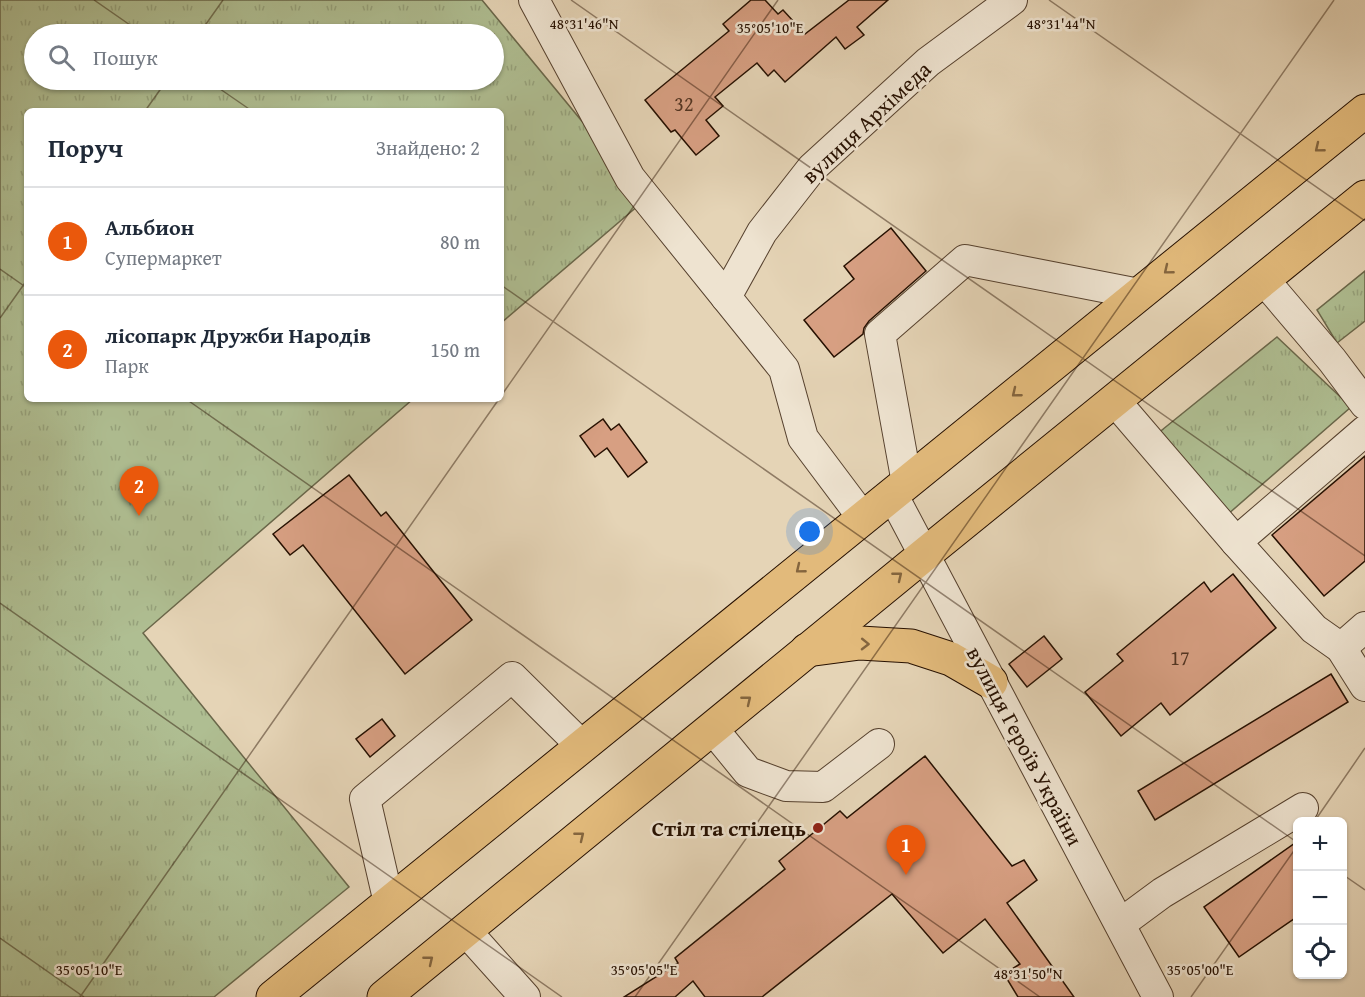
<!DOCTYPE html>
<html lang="uk">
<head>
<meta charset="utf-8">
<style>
  :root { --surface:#fff; --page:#f2f2f3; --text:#1f2937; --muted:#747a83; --line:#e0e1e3; --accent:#ea580c }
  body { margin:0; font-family:"Gentium Book Plus",serif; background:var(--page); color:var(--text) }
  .controls { position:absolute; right:18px; bottom:18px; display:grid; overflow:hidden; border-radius:9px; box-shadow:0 2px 4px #0004 }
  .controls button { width:54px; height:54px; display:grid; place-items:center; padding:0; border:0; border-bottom:2px solid var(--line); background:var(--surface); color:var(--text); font:30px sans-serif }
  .you { position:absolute; left:810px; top:532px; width:21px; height:21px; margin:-15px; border:4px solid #fff; border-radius:50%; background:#1a73e8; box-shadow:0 0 0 9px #1a73e833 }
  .badge { display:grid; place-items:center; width:39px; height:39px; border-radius:50%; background:var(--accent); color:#fff; font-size:20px; font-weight:700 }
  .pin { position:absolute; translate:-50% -50px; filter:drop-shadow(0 2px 3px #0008) }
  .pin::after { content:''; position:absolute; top:32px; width:21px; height:18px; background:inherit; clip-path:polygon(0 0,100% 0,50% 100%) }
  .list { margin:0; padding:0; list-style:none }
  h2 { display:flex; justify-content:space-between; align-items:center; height:78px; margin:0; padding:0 24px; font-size:26px }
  h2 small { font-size:20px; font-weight:400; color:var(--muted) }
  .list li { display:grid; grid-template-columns:39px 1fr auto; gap:18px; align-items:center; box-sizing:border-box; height:108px; padding:0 24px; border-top:2px solid var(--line) }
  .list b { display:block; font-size:22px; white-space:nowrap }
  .list p { margin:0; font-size:20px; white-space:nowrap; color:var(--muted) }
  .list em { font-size:20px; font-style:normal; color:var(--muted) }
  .icon { flex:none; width:33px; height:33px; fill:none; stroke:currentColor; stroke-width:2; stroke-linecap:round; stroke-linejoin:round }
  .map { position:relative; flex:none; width:1365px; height:997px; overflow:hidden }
  .search { position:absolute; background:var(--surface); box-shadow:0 2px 4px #0004; left:24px; top:24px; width:480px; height:66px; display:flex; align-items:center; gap:15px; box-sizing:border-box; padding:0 21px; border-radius:33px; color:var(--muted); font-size:22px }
  .panel { position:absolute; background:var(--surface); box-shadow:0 2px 4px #0004; left:24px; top:108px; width:480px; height:294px; border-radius:9px }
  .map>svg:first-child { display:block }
  .grass { fill:url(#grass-tufts); stroke:#6a674a; stroke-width:1.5; fill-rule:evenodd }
  .building { fill:#d79f82; stroke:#261001; stroke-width:1.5 }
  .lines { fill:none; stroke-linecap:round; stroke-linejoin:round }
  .minor-casing { stroke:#56412e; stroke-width:32 }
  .major-casing { stroke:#261001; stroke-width:35 }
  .minor { stroke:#eee3d0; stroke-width:30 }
  .major { stroke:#e2ba7b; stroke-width:33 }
  .oneway { stroke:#84653e }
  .ticks { fill:none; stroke:#261001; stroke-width:1.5; stroke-opacity:0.45 }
  .poi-dot { fill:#8f2418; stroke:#eee3d0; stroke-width:2 }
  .labels { text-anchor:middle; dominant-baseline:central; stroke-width:5; stroke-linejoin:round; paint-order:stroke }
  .number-label { font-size:20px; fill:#523421 }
  .street-label { font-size:22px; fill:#261001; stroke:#eee3d0 }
  .poi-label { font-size:22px; font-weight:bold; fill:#261001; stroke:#eee3d0; text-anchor:end }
  .ticks-label { font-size:15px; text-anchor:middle; fill:#261001; stroke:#eee3d0; stroke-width:5; stroke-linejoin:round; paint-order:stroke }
</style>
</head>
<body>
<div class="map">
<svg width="1365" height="997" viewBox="0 0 1365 997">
  <defs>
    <pattern id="grass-tufts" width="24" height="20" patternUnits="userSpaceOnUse" patternTransform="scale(1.5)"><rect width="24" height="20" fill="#afbe92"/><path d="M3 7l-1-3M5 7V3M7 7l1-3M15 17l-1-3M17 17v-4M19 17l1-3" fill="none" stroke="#96a27c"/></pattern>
  </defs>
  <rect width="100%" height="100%" fill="#e5d4b6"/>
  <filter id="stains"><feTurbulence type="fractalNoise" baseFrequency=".00333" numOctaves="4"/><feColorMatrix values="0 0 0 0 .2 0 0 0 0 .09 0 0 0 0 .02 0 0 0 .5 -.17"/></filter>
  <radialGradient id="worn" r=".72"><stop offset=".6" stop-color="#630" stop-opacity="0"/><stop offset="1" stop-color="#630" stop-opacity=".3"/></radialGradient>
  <g class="grass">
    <path d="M0,0H482L646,199L501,323V111H27V399H413L143,633L349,887L214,997H0ZM34,34H494V80H34Z"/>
    <polygon points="1365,271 1365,321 1337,343 1317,310"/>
    <polygon points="1277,337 1351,407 1227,515 1157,434"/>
  </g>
  <g class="building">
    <polygon points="751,0 765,0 778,14 783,10 805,34 849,0 888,0 857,27 864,35 845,49 836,37 785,82 774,70 768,76 757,63 715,97 723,106 706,120 719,136 696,155 675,130 671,132 645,100 729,31 723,24"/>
    <polygon points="891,228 926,271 869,321 864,328 863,334 834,357 804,320 854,279 844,266"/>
    <polygon points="603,419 611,430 619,424 647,462 628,477 607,448 595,457 580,436"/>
    <polygon points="1365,456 1365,561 1324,596 1272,535"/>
    <polygon points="349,475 381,516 386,512 472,620 405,674 303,545 290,555 273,534"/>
    <polygon points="1233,574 1276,628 1170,715 1161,703 1121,736 1085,692 1123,661 1117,654 1204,582 1211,592"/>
    <polygon points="1044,636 1062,659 1027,687 1009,664"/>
    <polygon points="1331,674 1348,702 1155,820 1138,791"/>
    <polygon points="382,719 395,736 370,757 356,739"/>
    <polygon points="925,756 1012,866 1024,860 1037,880 1007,903 1074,997 1018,997 1004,974 1020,964 985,919 943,953 892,894 762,997 705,997 693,981 675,997 624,997 678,963 675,958 785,869 779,861 840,811 847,818"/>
    <polygon points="1298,841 1298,916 1239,957 1204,907"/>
  </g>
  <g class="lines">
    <defs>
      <g id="minor">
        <polyline points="534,0 630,178 784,369 803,438 863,518"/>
        <polyline points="1264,280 1332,360 1365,404"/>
        <polyline points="726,297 762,232 812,168 928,62 1012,0"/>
        <polyline points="1115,401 1236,542 1314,629 1341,648 1365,686"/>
        <polyline points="907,483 880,334 965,260 1139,294"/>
        <polyline points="892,494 1158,997"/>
        <polyline points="1236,542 1365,431"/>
        <polyline points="1341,648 1365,627"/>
        <polyline points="712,728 748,772 786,786 823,787 879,744"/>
        <polyline points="389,903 365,799 512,677 582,746"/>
        <polyline points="1120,924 1162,893 1303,808"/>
        <polyline points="465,930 525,997"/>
      </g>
      <g id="major">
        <polyline points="807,650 860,643 911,646 951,659 991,682"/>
        <polyline points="273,997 1365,111"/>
        <polyline points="384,997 924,555 1365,197"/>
      </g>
    </defs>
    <use href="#minor" class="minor-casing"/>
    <use href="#major" class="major-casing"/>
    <use href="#minor" class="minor"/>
    <use href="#major" class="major"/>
  </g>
  <defs><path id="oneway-chevron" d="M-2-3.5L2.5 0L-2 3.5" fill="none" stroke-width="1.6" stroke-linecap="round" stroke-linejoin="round" transform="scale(1.5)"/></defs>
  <g class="oneway">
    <use href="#oneway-chevron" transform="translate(1319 148) rotate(141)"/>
    <use href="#oneway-chevron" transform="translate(1168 270) rotate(141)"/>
    <use href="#oneway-chevron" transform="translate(1016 393) rotate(141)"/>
    <use href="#oneway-chevron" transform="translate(800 569) rotate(141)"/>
    <use href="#oneway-chevron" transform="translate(898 576) rotate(-39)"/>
    <use href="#oneway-chevron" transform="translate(865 644) rotate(1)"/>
    <use href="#oneway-chevron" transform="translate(747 700) rotate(-39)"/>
    <use href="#oneway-chevron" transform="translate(580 836) rotate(-39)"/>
    <use href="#oneway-chevron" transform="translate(429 960) rotate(-39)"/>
  </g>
  <path class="ticks" d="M94,0L143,34M571,0L1365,556M1049,0L1365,221M199,34L223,0M207,80L252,111M145,111L167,80M0,269L27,288M501,285L1298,843M0,318L27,280M501,396L778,0M186,399L1040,997M0,603L562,997M1314,822L1365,748M1342,874L1365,890M0,938L84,997M80,997L499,399M635,997L1334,0M1191,997L1298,845"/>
  <circle class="poi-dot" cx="818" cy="828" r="6"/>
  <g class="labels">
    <g class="number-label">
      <text x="684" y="103">32</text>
      <text x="1180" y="657">17</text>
    </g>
    <g class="street-label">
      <text transform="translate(866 122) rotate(-43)">вулиця Архімеда</text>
      <text transform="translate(1025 746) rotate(62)">вулиця Героїв України</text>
    </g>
    <g class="poi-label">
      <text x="806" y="828">Стіл та стілець</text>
    </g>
  </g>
  <g class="ticks-label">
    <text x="1061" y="29">48°31'44"N</text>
    <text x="584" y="29">48°31'46"N</text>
    <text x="770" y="33">35°05'10"E</text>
    <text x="89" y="975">35°05'10"E</text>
    <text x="644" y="975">35°05'05"E</text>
    <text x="1200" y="975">35°05'00"E</text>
    <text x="1028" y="979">48°31'50"N</text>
  </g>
  <rect width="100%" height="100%" filter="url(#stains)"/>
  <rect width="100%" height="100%" fill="url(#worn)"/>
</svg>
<div class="controls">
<button>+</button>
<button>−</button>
<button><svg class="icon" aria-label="locate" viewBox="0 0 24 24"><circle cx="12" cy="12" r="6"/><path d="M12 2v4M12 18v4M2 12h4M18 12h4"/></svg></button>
</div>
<div class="you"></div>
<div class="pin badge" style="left:906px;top:875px">1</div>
<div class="pin badge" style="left:139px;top:516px">2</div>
<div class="search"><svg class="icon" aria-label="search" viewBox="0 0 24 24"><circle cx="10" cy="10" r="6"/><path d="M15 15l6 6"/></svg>Пошук</div>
<section class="panel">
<h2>Поруч<small>Знайдено: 2</small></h2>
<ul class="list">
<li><span class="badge">1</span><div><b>Альбион</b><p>Супермаркет</p></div><em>80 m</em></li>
<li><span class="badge">2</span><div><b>лісопарк Дружби Народів</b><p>Парк</p></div><em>150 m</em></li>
</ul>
</section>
</div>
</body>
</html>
